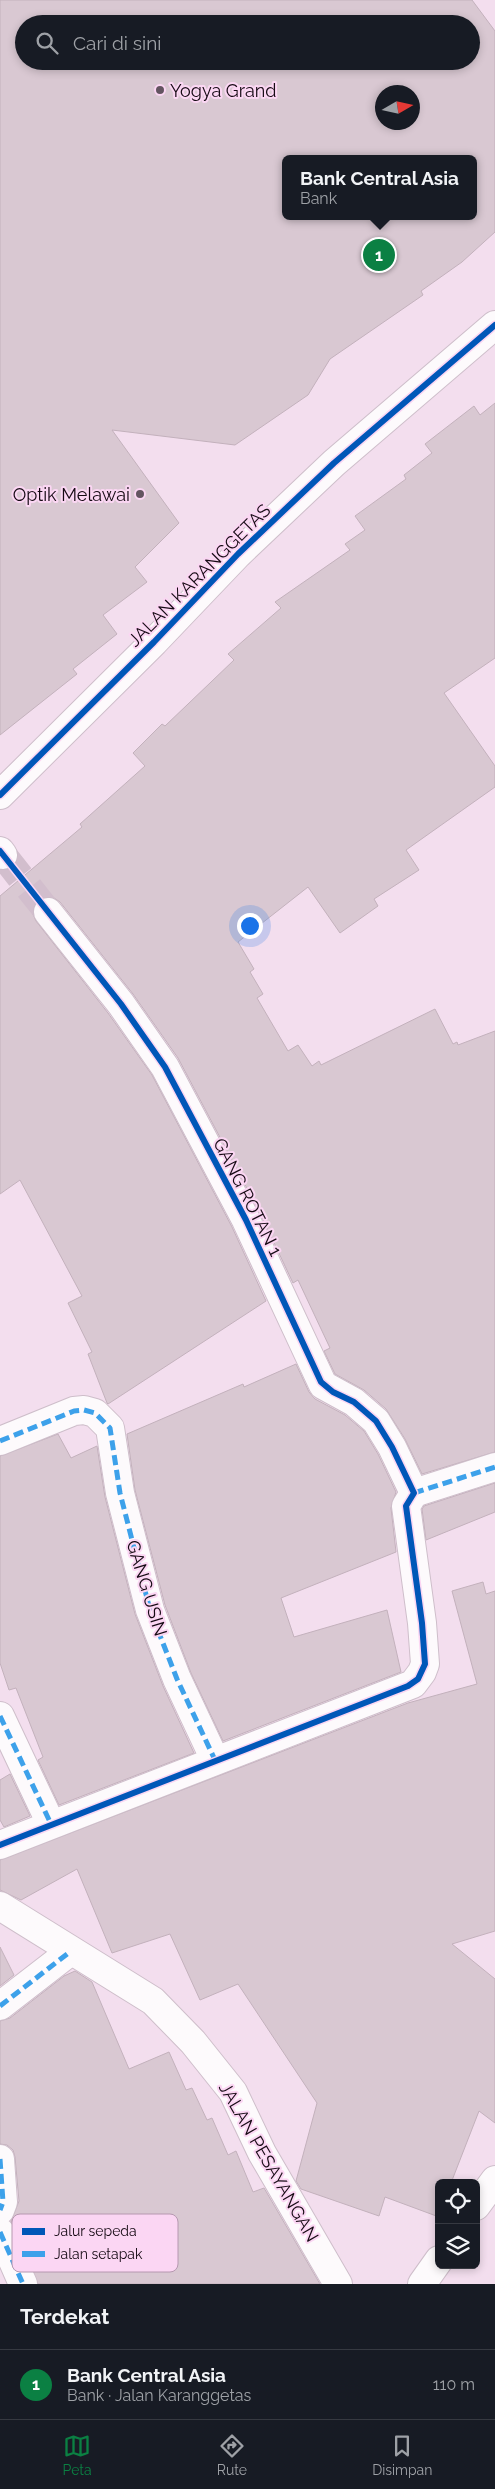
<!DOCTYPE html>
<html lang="id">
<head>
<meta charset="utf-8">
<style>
  :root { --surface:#171b24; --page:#20242c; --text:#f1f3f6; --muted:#9ea1a6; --line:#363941; --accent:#0b8043 }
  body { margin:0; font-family:Raleway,sans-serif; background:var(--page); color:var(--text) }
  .controls { position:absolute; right:15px; bottom:15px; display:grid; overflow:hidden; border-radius:8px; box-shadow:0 2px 8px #0003 }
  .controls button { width:45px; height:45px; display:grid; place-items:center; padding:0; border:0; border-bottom:1px solid var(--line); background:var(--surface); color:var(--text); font:25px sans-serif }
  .compass { position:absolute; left:375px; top:85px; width:45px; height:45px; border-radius:50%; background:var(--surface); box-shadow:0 2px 8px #0003; rotate:81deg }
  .you { position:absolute; left:249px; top:925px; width:18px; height:18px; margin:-12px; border:4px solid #fff; border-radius:50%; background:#1a73e8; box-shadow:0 0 0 8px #1a73e833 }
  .badge { display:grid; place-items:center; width:32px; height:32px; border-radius:50%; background:var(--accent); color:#fff; font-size:16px; font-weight:700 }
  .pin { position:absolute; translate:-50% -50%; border:2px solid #fff; box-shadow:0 1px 5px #0006 }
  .popup { position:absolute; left:282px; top:155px; width:195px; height:65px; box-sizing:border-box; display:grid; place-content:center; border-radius:8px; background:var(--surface); filter:drop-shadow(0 1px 4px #0005); font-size:16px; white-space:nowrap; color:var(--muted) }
  .popup b { font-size:19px; color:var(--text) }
  .popup::after { content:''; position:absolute; left:50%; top:100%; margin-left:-10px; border:10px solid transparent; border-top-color:var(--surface) }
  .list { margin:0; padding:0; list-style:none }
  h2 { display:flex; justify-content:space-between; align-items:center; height:65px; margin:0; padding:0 20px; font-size:21px }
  h2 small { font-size:16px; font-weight:400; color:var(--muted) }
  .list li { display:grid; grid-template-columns:32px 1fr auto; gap:15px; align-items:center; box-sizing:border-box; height:70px; padding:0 20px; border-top:1px solid var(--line) }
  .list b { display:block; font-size:19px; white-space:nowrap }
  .list p { margin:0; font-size:16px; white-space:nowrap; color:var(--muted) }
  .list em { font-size:16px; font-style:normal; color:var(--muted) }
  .icon { flex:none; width:28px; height:28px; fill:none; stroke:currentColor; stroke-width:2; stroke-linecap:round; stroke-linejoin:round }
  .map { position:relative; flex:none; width:495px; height:2284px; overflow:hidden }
  .search { position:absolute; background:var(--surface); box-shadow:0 2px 8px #0003; left:15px; right:15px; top:15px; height:55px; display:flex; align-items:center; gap:12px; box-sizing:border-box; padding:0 18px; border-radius:28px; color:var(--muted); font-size:19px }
  .sheet { height:135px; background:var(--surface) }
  nav { display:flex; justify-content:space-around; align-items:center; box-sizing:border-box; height:70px; border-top:1px solid var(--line); background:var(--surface); font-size:14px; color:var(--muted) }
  nav a { display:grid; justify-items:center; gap:2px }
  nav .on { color:var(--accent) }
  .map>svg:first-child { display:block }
  .building { fill:#d9c8d2; stroke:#c3b1bc; fill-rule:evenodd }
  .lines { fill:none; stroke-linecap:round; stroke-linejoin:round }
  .minor-tunnel { stroke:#d2becd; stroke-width:28; stroke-dasharray:28 14; stroke-linecap:butt }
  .minor-casing { stroke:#cebeca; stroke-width:30 }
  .tertiary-casing { stroke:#cebeca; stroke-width:30 }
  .minor { stroke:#fdfafc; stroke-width:28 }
  .tertiary { stroke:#fdfafc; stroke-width:28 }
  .quiet { stroke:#3da1ea; stroke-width:5; stroke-dasharray:10 5; stroke-linecap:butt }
  .cycleway-casing { stroke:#fbd6f3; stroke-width:9 }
  .cycleway { stroke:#0057b8; stroke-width:6 }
  .poi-dot { fill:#635460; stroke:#fbd6f3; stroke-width:2 }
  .labels { text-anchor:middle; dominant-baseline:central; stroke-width:4; stroke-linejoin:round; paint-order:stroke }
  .poi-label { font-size:18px; fill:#150913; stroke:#fbd6f3; text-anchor:start }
  .street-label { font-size:18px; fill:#150913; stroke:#fbd6f3 }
  .key { fill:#fbd6f3; stroke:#b698b0; stroke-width:1 }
  .key-label { font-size:14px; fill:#150913 }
</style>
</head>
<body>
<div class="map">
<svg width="495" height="2284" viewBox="0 0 495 2284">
  <rect width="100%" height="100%" fill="#f3deee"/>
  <g class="building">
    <path d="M0,0H472L495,31V232L462,262L421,291L423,295L330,359L308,395L235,445L112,430L179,523L135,567L147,582L103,615L117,634L73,669L77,674L0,735ZM24,24H471V61H24ZM382,92H412V122H382ZM285,159H473V216H285Z"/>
    <polygon points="495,403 495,658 444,693 495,766 495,787 406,850 419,870 374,899 378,906 340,933 308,887 238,942 254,969 250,972 263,994 257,998 288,1051 298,1045 312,1066 319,1061 321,1065 435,1009 453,1044 457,1042 458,1045 495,1031 495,1452 422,1474 405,1439 386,1409 364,1390 335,1374 324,1351 330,1348 298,1280 293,1283 260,1213 178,1058 133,994 60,902 54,898 46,897 39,900 34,906 33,914 36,921 108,1013 152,1075 232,1227 266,1301 108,1404 107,1403 88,1354 92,1352 68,1303 82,1296 20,1180 0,1194 0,896 82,827 80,824 145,766 133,753 162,724 165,726 234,660 228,654 281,608 275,602 350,550 345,544 365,530 355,516 406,479 404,475 432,453 425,444 474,406 480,415"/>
    <polygon points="296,1364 309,1392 315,1399 345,1415 364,1431 378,1454 396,1492 391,1508 396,1552 281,1598 294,1637 387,1610 401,1672 223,1741 191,1673 165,1605 135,1490 127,1434 243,1384 244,1387"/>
    <polygon points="58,1434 71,1458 97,1446 105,1497 135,1614 163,1686 194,1753 59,1805 38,1760 43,1757 16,1688 9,1690 0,1663 0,1456"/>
    <polygon points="495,1483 495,1512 426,1540 422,1509 424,1506"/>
    <polygon points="483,1582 486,1594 495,1591 495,1931 452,1944 495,1979 495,2123 479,2111 451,2183 439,2183 439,2217 385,2197 379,2216 301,2189 296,2181 317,2103 238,1984 200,2000 170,1934 112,1953 77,1869 21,1900 0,1890 0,1860 408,1703 477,1684 452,1591"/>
    <polygon points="10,1774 30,1816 4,1827 0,1820 0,1780"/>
    <polygon points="0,1947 14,1975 0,1986"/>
    <polygon points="75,1971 92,1982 129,2069 169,2052 186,2090 192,2088 207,2120 212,2118 228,2155 236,2151 253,2192 264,2188 320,2284 38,2284 11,2221 19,2201 15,2157 13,2150 7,2145 0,2144 0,2021 10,2018 64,1976"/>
  </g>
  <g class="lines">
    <polyline class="minor-tunnel" points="3,855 48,912"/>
    <defs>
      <g id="minor">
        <polyline points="0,851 3,855"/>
        <polyline points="48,912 121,1004 165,1067 246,1220 323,1385 354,1402 376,1421 392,1447 414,1493"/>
        <polyline points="0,1441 74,1411 84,1410 95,1413 110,1428 120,1493 150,1610 177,1679 215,1760"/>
        <polyline points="414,1493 495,1467"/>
        <polyline points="0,1716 51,1824"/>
        <polyline points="0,1845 413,1684 422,1672 425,1664 422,1623 406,1506 414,1493"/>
        <polyline points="0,1906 153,2001 193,2042 233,2092 262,2153 338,2284"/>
        <polyline points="0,2006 71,1951"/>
        <polyline points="0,2159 3,2202 0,2210"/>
        <polyline points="476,2206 495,2180"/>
        <polyline points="0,2232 23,2284"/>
        <polyline points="422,2284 439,2260"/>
      </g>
      <polyline id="tertiary" points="0,795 154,642 238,554 334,463 495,325"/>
    </defs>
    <use href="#minor" class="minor-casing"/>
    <use href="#tertiary" class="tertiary-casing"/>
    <use href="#minor" class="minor"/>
    <use href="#tertiary" class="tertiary"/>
    <g class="quiet">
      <polyline points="0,1441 74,1411 84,1410 95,1413 110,1428 120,1493 150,1610 177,1679 215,1760"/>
      <polyline points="414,1493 495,1467"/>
      <polyline points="0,1716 51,1824"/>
      <polyline points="0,2006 71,1951"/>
      <polyline points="0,2159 3,2202 0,2210"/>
      <polyline points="0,2232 23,2284"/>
    </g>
    <defs>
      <g id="cycleway">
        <polyline points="0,795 154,642 238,554 334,463 495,325"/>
        <polyline points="0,851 121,1004 165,1067 246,1220 321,1382 333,1392 354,1402 376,1421 392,1447 414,1493 406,1506 422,1623 425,1664 418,1679 408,1686 0,1845"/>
      </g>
    </defs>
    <use href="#cycleway" class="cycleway-casing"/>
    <use href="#cycleway" class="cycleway"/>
  </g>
  <g class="poi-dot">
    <circle cx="160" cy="90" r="5"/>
    <circle cx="140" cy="494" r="5"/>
  </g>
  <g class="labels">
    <g class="poi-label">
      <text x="170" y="90">Yogya Grand</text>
      <text x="130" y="494" text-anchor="end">Optik Melawai</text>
    </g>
    <g class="street-label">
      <text transform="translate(199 575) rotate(-45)">JALAN KARANGGETAS</text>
      <text transform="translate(248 1197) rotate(63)">GANG ROTAN 1</text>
      <text transform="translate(147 1588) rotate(73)">GANG USIN</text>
      <text transform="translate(269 2162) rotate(60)">JALAN PESAYANGAN</text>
    </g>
  </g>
  <rect x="12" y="2214" width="166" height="58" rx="8" class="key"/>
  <rect x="22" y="2228" width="23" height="7" fill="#0057b8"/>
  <rect x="22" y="2251" width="23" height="6" fill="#3da1ea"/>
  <g class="key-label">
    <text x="54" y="2236">Jalur sepeda</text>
    <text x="54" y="2259">Jalan setapak</text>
  </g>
</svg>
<div class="controls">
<button><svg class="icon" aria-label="locate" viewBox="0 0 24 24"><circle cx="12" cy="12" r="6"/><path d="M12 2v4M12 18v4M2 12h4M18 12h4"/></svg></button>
<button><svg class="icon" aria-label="layers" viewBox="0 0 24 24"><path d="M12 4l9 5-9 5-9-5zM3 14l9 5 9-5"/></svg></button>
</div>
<svg class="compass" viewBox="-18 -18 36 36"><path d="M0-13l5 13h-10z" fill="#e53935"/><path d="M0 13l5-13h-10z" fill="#9ea1a6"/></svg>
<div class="you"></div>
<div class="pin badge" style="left:379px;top:255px">1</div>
<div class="popup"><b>Bank Central Asia</b>Bank</div>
<div class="search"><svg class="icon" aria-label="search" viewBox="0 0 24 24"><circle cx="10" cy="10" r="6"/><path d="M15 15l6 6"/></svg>Cari di sini</div>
</div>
<section class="sheet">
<h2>Terdekat<small></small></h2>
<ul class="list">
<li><span class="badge">1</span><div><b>Bank Central Asia</b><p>Bank · Jalan Karanggetas</p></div><em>110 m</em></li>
</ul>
</section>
<nav>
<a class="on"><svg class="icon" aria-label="map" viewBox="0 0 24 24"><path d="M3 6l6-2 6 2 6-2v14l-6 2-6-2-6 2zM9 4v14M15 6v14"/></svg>Peta</a>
<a><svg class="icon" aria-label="directions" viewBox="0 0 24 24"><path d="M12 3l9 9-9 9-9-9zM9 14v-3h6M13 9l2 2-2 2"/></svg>Rute</a>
<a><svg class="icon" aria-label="saved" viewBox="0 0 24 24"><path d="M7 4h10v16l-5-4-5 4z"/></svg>Disimpan</a>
</nav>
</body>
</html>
